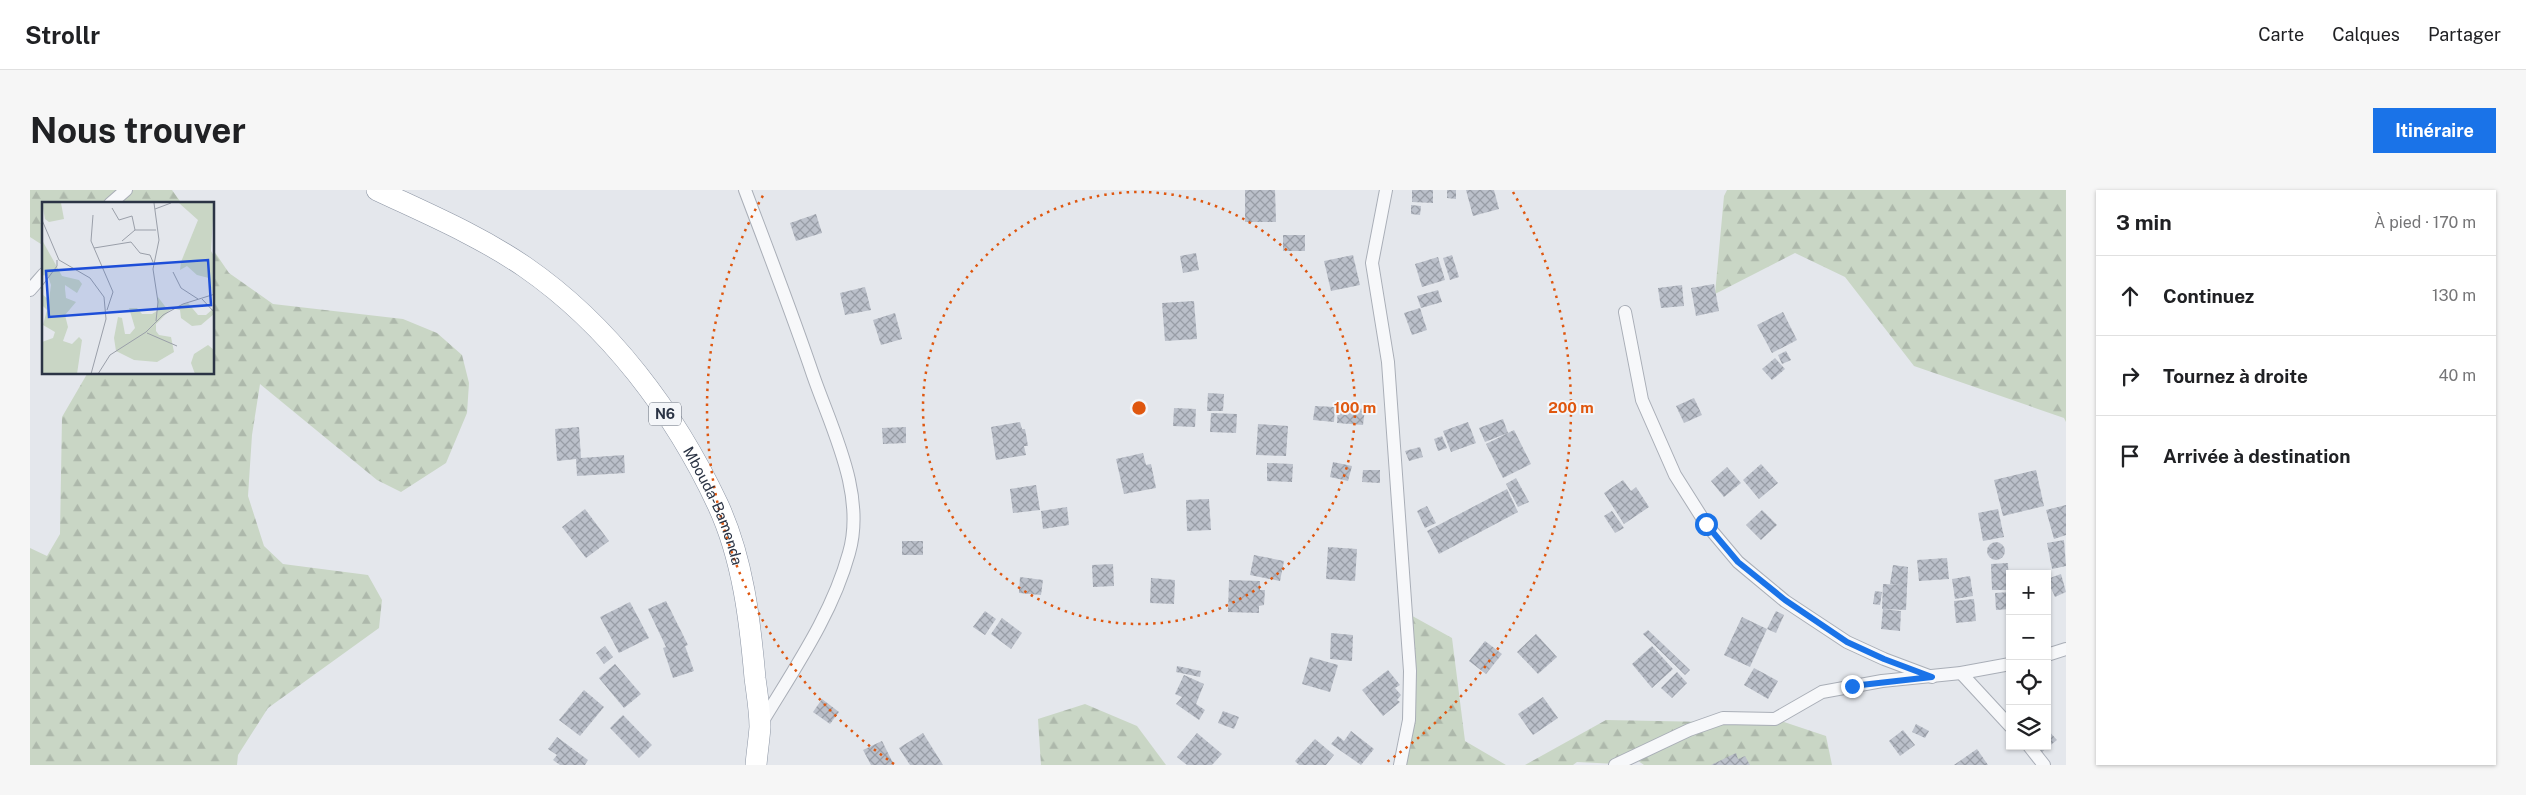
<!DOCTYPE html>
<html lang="fr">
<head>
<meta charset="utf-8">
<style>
  :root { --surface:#fff; --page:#f6f6f6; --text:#202124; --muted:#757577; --line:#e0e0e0; --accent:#1a73e8 }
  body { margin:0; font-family:"Public Sans",sans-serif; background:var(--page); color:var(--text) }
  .controls { position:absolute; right:15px; bottom:15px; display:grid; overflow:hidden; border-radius:0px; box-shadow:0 1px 4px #0004 }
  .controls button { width:45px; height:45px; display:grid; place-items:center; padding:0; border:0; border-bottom:1px solid var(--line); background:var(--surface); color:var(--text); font:25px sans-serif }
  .stop { position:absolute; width:15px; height:15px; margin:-11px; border:4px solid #1a73e8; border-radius:50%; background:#fff }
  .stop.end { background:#1a73e8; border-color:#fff; box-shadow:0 1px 5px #0008 }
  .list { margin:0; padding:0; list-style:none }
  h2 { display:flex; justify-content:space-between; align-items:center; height:65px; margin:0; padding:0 20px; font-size:21px }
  h2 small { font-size:16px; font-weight:400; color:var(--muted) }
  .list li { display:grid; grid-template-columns:32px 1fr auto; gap:15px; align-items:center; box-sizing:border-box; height:80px; padding:0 20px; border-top:1px solid var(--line) }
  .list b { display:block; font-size:19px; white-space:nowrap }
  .list em { font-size:16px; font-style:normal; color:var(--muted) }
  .icon { flex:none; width:28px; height:28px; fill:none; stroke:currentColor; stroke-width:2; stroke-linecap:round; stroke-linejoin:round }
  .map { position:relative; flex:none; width:2036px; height:575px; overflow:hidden; border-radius:0px }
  header { display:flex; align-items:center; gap:30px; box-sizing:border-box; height:70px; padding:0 25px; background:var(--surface); border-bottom:1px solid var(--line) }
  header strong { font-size:24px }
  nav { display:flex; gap:28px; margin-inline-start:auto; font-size:18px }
  .intro { display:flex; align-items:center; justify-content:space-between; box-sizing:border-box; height:120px; padding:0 30px }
  h1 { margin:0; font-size:35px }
  .button { padding:12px 22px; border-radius:0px; background:var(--accent); color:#fff; font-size:18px; font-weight:700 }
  main { display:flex; gap:30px; padding:0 30px }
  aside { flex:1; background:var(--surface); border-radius:0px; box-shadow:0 1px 4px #0004 }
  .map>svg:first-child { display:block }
  .forest { fill:url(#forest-firs) }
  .building { fill:url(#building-cross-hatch) }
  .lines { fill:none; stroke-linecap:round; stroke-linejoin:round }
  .minor-casing { stroke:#a9aeb7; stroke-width:14 }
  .trunk-casing { stroke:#8b94a3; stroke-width:22 }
  .minor { stroke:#f7f8fa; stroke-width:12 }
  .trunk { stroke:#fff; stroke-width:21 }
  .route { stroke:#1a73e8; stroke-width:6 }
  .ring { fill:none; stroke:#df570f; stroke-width:2.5; stroke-dasharray:2.5 5 }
  .labels { text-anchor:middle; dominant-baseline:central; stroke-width:4; stroke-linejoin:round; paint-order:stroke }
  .shield { fill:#f4f6f9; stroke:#676e7b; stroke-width:1 }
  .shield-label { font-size:14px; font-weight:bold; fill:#2b3445 }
  .street-label { font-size:15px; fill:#2b3445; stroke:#f4f6f9 }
  .inset-road { fill:none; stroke:#9a9fa9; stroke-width:1 }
  .view { fill:#1d4ed8; fill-opacity:0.15; stroke:#1d4ed8; stroke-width:2.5 }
  .inset-edge { fill:none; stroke:#2b3445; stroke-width:2.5 }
  .centre { fill:#df570f; stroke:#f4f6f9; stroke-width:2.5 }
  .ring-label { font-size:15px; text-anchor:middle; font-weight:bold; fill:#df570f; stroke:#f4f6f9; stroke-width:4; stroke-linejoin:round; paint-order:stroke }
</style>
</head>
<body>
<header>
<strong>Strollr</strong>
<nav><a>Carte</a><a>Calques</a><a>Partager</a></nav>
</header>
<div class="intro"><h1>Nous trouver</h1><a class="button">Itinéraire</a></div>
<main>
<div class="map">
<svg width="2036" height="575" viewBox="0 0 2036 575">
  <defs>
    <pattern id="forest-firs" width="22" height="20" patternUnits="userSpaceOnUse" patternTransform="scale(1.25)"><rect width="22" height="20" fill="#c9d6c5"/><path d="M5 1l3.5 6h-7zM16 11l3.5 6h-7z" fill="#adb8ab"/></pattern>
    <pattern id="building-cross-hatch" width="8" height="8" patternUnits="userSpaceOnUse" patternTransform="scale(1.25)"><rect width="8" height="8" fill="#bbc0ca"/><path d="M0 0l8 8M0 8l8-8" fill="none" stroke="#989da6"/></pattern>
  </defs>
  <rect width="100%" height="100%" fill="#e4e7ec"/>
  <g class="forest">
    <polygon points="0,0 142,0 152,14 14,14 14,56 0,47"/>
    <polygon points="1697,0 2036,0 2036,232 2034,228 1884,176 1815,87 1765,63 1685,104 1694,6"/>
    <polygon points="184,61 199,83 243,114 373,129 407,143 432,165 439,193 437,223 416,273 371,302 347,290 230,194 222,245 218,306 234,356 253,374 338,385 352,410 349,438 238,518 208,565 207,575 0,575 0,358 17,366 30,344 32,227 57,184 184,184"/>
    <polygon points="1377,423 1422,448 1435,551 1476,575 1366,575 1373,564"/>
    <polygon points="1055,514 1107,536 1136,575 1011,575 1008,529"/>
    <polygon points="1745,529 1796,546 1802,575 1614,575 1604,568 1587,574 1547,572 1543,575 1495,575 1576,530 1679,532"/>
  </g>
  <g class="building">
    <polygon points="1215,0 1245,0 1246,32 1215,32"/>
    <polygon points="1382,0 1403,0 1403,13 1382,12"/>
    <polygon points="1417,0 1426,0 1426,9 1417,8"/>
    <polygon points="1436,0 1464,0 1469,19 1443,26"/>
    <polygon points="1381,15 1391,16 1390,25 1381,24"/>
    <polygon points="786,24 792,43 766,51 760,33"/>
    <rect x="1253" y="45" width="22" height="16"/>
    <polygon points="1166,63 1169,80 1153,83 1150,66"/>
    <polygon points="1323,65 1330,95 1301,101 1294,71"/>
    <polygon points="1422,65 1429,87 1420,90 1413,68"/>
    <polygon points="1408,67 1415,90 1392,97 1385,74"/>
    <polygon points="1684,94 1689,121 1666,126 1661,98"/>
    <polygon points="1652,95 1654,116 1631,118 1628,98"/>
    <polygon points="835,97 841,120 815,125 810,103"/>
    <polygon points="1408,100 1412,112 1391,118 1387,106"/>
    <polygon points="1164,111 1167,149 1135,151 1132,113"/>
    <polygon points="1390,118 1397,140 1382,145 1374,123"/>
    <polygon points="1753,122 1767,150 1742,163 1727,135"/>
    <polygon points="865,123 872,149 851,155 843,130"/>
    <polygon points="1756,161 1761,170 1752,174 1748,165"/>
    <polygon points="1745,168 1755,179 1742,190 1732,179"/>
    <polygon points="1178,203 1194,204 1193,221 1177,221"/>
    <polygon points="1664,208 1672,225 1654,233 1646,216"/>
    <polygon points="1285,216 1305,217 1304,232 1283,230"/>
    <polygon points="1308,217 1335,219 1333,235 1307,233"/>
    <polygon points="1144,218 1166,219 1165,237 1143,236"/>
    <polygon points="1181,223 1207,224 1206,243 1180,242"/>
    <polygon points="1473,229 1478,243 1455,252 1449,238"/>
    <polygon points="990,232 992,239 995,239 998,256 994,256 996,265 966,270 961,237"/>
    <polygon points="1438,232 1446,253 1421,262 1413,241"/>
    <polygon points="1228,234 1258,236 1256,266 1226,265"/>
    <polygon points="549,237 551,268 594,265 595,283 547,286 546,269 527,271 525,239"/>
    <polygon points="876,237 876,253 853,254 852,238"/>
    <polygon points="1484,240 1501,274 1473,288 1456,254"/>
    <polygon points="1412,246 1417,258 1408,261 1404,249"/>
    <polygon points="1390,257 1393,267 1379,271 1375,261"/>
    <polygon points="1113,263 1116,275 1121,274 1126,298 1094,304 1086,269"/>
    <polygon points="1303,272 1322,276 1318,291 1300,287"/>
    <polygon points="1237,273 1263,274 1262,292 1237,291"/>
    <polygon points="1731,274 1748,293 1729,309 1713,290"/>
    <polygon points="1697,277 1711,293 1694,307 1681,291"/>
    <polygon points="1333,280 1350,280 1350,293 1332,292"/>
    <polygon points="2006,280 2014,316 1973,326 1964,290"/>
    <polygon points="1486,288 1499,312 1488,317 1476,294"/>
    <polygon points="1593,290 1601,301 1606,297 1619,317 1594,334 1574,303"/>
    <polygon points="1006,295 1010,320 983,323 980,299"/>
    <polygon points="1477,299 1488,322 1409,364 1397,341"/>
    <polygon points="1179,309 1181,340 1157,341 1156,310"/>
    <polygon points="2036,315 2036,345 2024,349 2016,320"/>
    <polygon points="1397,316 1406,333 1395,338 1387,321"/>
    <polygon points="1037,317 1039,335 1013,339 1011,321"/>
    <polygon points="555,319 579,351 556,368 532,337"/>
    <polygon points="1968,319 1974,347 1953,351 1948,323"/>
    <polygon points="1732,320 1747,335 1731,350 1716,335"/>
    <polygon points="1582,321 1594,338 1585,343 1574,326"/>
    <polygon points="2034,350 2036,376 2022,379 2017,353"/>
    <rect x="872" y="351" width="21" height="14"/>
    <circle cx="1966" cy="361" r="9"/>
    <polygon points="1298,357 1327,359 1325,391 1296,389"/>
    <polygon points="1224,365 1254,371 1250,391 1220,385"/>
    <polygon points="1917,368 1919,389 1889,391 1887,370"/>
    <polygon points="1978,373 1979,400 1962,400 1961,374"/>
    <polygon points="1083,374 1084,396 1063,397 1062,375"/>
    <polygon points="1863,375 1878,377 1876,420 1852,419 1853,394 1870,395 1860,394"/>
    <polygon points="2031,384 2036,402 2025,407 2017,389"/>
    <polygon points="1940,386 1943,406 1925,409 1922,389"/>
    <polygon points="990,387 1013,390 1011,405 989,403"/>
    <polygon points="1121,388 1145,390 1144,414 1120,413"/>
    <polygon points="1199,390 1230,391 1230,400 1235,400 1234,415 1229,416 1229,423 1198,422"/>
    <polygon points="1845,401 1852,402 1850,415 1843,414"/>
    <polygon points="1980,402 1980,419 1966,420 1965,403"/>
    <polygon points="1944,409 1946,431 1926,433 1924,411"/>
    <polygon points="636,411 658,455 655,456 664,481 643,488 633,458 636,457 618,419"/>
    <polygon points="600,412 619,448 589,463 570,427"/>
    <polygon points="1853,419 1871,421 1870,441 1851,439"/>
    <polygon points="955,421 966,429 955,445 943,437"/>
    <polygon points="1746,421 1754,425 1746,443 1737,439"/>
    <polygon points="1712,427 1737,439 1720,477 1694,465"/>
    <polygon points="972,428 992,443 981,459 961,444"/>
    <polygon points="1618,440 1660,480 1655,485 1613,444"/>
    <polygon points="1301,443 1323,445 1322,471 1300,469"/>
    <polygon points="1506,444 1527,467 1508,484 1487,462"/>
    <polygon points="1455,451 1472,464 1456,484 1439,471"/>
    <polygon points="575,456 583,467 574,474 566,463"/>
    <polygon points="1622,456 1643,479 1622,498 1602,474"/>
    <polygon points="1280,467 1308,475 1300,502 1272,494"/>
    <polygon points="585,474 611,504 594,518 569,488"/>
    <polygon points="1147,476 1171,481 1170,487 1146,482"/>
    <polygon points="1724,478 1748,491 1738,509 1714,495"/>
    <polygon points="1358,480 1370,495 1365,498 1371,505 1367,510 1370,512 1353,526 1332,500"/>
    <polygon points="1647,482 1657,493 1642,508 1631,498"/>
    <polygon points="1154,485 1174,494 1166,514 1175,520 1169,530 1146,514 1152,507 1145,504"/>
    <polygon points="554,500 574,517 550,546 529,530"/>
    <polygon points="1513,507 1528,528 1503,545 1488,524"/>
    <polygon points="792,509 809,522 800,534 783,522"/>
    <polygon points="1193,521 1209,527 1204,539 1188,533"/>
    <polygon points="593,525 622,555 609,568 580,538"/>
    <polygon points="1886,534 1899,541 1895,548 1882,542"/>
    <polygon points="2017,539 2027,550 2012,562 2007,556 2017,556"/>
    <polygon points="1873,540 1885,555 1870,566 1859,551"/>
    <polygon points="1321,541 1344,559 1331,575 1301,554 1308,546 1314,551"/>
    <polygon points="893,543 913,575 880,575 869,558"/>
    <polygon points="1167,543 1192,564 1182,575 1157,575 1147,567"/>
    <polygon points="527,547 558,570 555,575 530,575 523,570 527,565 518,559"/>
    <polygon points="1285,549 1304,565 1296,575 1269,575 1265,571"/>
    <polygon points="852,551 864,575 841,575 833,560"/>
    <polygon points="1947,559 1958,575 1924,575"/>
    <polygon points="1706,563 1708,569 1715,566 1720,575 1681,575"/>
  </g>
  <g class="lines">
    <defs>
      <g id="minor">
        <path d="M715,0C738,61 762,123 783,185C802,240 836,304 819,363C802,425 764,479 731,534"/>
        <polyline points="1356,0 1342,73 1358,172 1380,481 1379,530 1370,575"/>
        <polyline points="80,14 96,0"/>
        <polyline points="0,100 14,84"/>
        <polyline points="1595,122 1612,210 1645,285 1676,334 1708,372 1755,411 1817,452 1854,469 1902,487"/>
        <polyline points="2017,465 2036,459"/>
        <polyline points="1931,483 1980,536"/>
        <polyline points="1999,556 2014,575"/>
        <polyline points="1585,575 1659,540 1693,528 1745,529 1792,502 1852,491 1931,483 1980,474"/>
      </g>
      <g id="trunk">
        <path id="s1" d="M347,0C398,24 448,45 495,77C579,135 645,223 688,315C713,369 720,431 725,488C727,504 730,521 730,537C729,550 727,563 726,575"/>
      </g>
    </defs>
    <use href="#minor" class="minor-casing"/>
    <use href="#trunk" class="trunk-casing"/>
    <use href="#minor" class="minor"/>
    <use href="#trunk" class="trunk"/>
  </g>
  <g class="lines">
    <polyline class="route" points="1676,334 1708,372 1755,410 1817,452 1854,469 1902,487 1822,496"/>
  </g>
  <g class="ring">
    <circle cx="1109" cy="218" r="216"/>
    <path d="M864 574A432 432 0 0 1 735 2M1483 2A432 432 0 0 1 1354 574"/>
  </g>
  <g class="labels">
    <rect class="shield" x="619" y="212.5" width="32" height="23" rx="4"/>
    <g class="shield-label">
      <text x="635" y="224">N6</text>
    </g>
    <g class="street-label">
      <text stroke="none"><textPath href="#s1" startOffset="476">Mbouda-Bamenda</textPath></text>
    </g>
  </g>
  <g transform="translate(12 12)">
    <rect width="172" height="172" fill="#e4e7ec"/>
    <path d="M0,1H19L22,17L7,20L3,17ZM166,143L172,148V172H153L149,161L152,152Z" fill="#c9d6c5"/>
    <path d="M137,1H172L169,49L172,54V99L167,76L155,73L145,64L138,68L139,60L156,18ZM0,38L20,74L37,78L40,82L35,91L23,83V87L24,96L34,100L23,113L26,125L21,139L30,142L37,135L40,138L35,172H0V140L11,136L13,130L1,123L5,108L0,103V92L7,98L9,83L6,74L0,73ZM116,95L125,107L146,101L156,113H164L172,106V112L159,123L150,124L139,116L138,108L130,106L114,122V129L117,133L129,135L132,150L115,160L92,158L74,149L72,136L76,115L80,116L83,132H88L93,126L87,106H95L100,112H110L115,109Z" fill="#c9d6c5"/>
    <path class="inset-road" d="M112,1L117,38L111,67L116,100L114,119M70,6L77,18L90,14L93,28M113,7L129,1M51,13L49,39L71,90L65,108M0,18L17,58L48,76L62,95L64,117L49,172M80,39L93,28H114M52,46L89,40L98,51L108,53L111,60M131,70L139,86L156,97M0,84L15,64V58M160,97L173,111M105,131L135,144M56,172L68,153L104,130L121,113L141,102L173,92"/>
    <path class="view" d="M166,58L169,103L7,115L4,69Z"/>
    <rect width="172" height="172" class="inset-edge"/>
  </g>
  <circle cx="1109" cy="218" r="8" class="centre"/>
  <g class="ring-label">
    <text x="1325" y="223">100 m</text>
    <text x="1541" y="223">200 m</text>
  </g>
</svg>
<div class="controls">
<button>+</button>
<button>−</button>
<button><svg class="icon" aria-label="locate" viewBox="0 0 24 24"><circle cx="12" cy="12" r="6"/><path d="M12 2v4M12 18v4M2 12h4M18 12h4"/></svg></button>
<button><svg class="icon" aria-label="layers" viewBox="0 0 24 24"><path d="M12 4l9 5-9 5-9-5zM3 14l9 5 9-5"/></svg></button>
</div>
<div class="stop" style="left:1676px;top:334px"></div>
<div class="stop end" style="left:1822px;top:496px"></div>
</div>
<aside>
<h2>3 min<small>À pied · 170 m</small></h2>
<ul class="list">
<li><svg class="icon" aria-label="ahead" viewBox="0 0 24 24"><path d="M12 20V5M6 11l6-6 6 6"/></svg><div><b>Continuez</b></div><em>130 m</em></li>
<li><svg class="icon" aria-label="right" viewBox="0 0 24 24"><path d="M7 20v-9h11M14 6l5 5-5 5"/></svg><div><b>Tournez à droite</b></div><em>40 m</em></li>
<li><svg class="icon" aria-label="arrive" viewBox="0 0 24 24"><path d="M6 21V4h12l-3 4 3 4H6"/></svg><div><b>Arrivée à destination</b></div></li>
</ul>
</aside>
</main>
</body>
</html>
